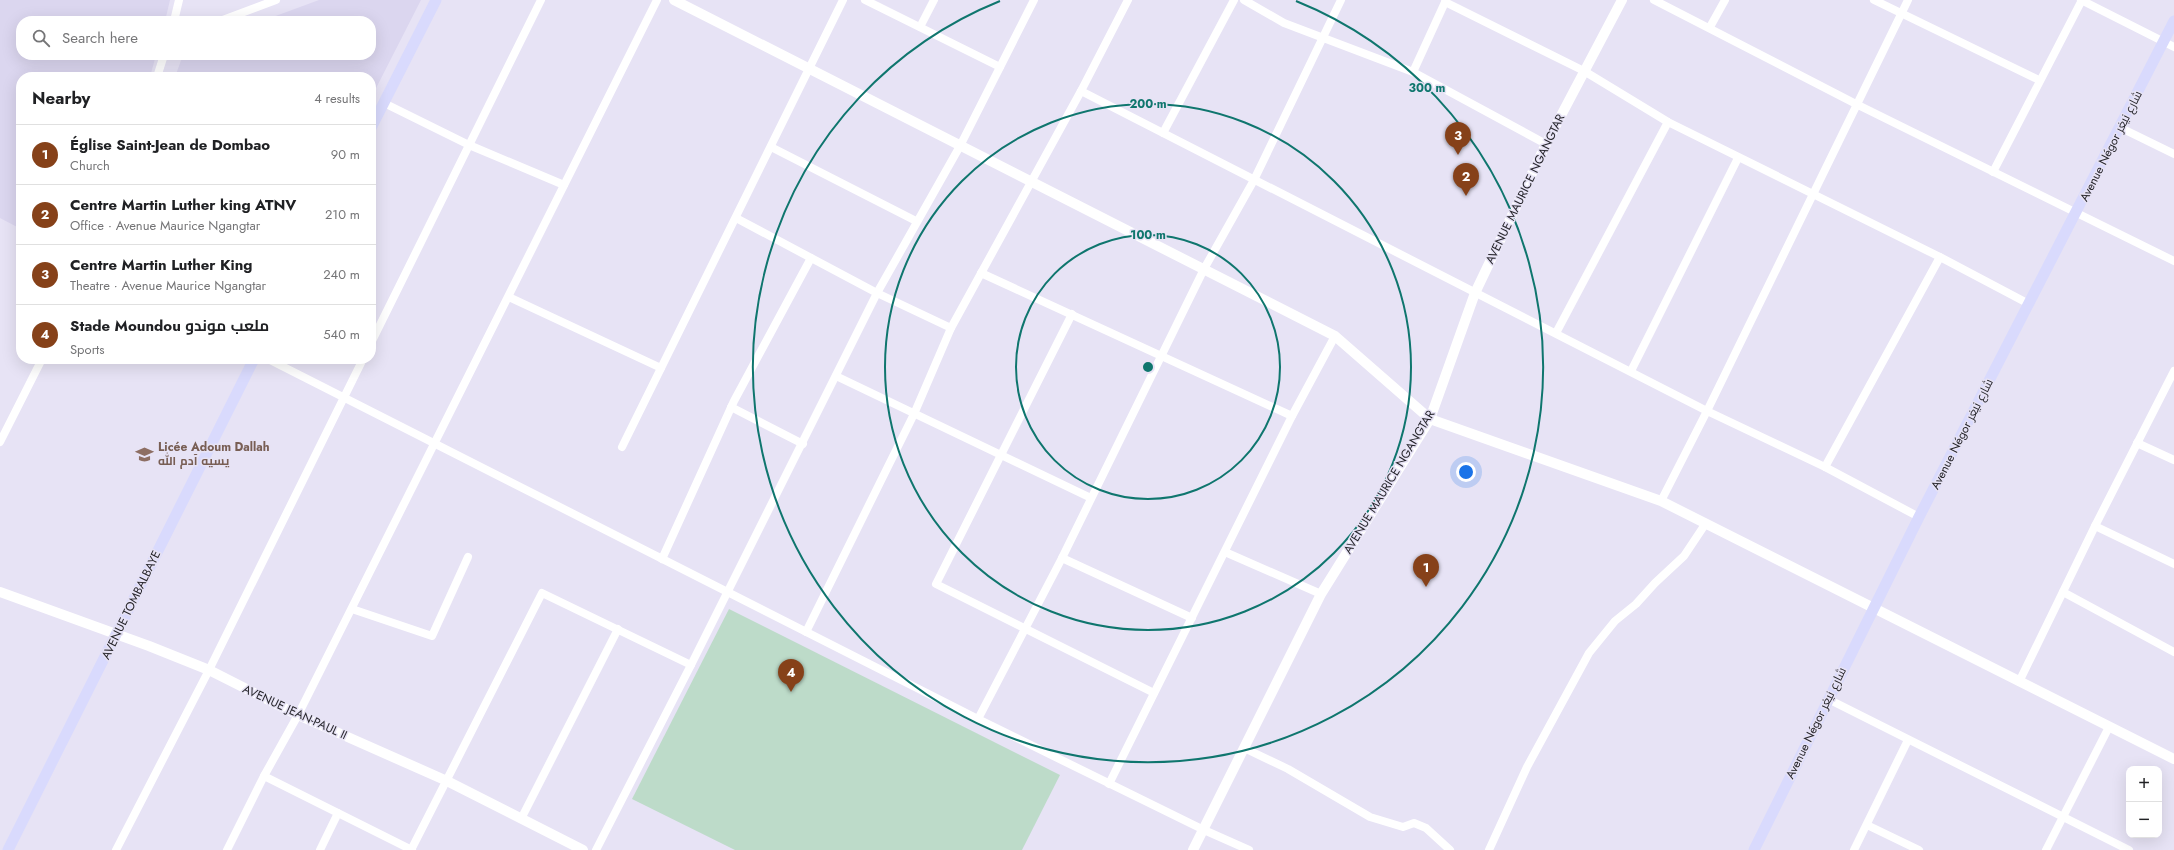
<!DOCTYPE html>
<html lang="en">
<head>
<meta charset="utf-8">
<style>
  :root { --surface:#fff; --page:#f6f6f6; --text:#202124; --muted:#757577; --line:#e0e0e0; --accent:#864119 }
  body { margin:0; font-family:Jost,Cairo,sans-serif; background:var(--page); color:var(--text) }
  .controls { position:absolute; right:12px; bottom:12px; display:grid; overflow:hidden; border-radius:8px; box-shadow:0 4px 16px #0002 }
  .controls button { width:36px; height:36px; display:grid; place-items:center; padding:0; border:0; border-bottom:1px solid var(--line); background:var(--surface); color:var(--text); font:20px sans-serif }
  .you { position:absolute; left:1466px; top:472px; width:14px; height:14px; margin:-10px; border:3px solid #fff; border-radius:50%; background:#1a73e8; box-shadow:0 0 0 6px #1a73e833 }
  .badge { display:grid; place-items:center; width:26px; height:26px; border-radius:50%; background:var(--accent); color:#fff; font-size:13px; font-weight:700 }
  .pin { position:absolute; translate:-50% -33px; filter:drop-shadow(0 1px 2px #0008) }
  .pin::after { content:''; position:absolute; top:21px; width:14px; height:12px; background:inherit; clip-path:polygon(0 0,100% 0,50% 100%) }
  .list { margin:0; padding:0; list-style:none }
  h2 { display:flex; justify-content:space-between; align-items:center; height:52px; margin:0; padding:0 16px; font-size:17px }
  h2 small { font-size:13px; font-weight:400; color:var(--muted) }
  .list li { display:grid; grid-template-columns:26px 1fr auto; gap:12px; align-items:center; box-sizing:border-box; height:60px; padding:0 16px; border-top:1px solid var(--line) }
  .list b { display:block; font-size:15px; white-space:nowrap }
  .list p { margin:0; font-size:13px; white-space:nowrap; color:var(--muted) }
  .list em { font-size:13px; font-style:normal; color:var(--muted) }
  .icon { flex:none; width:22px; height:22px; fill:none; stroke:currentColor; stroke-width:2; stroke-linecap:round; stroke-linejoin:round }
  .map { position:relative; flex:none; width:2174px; height:850px; overflow:hidden }
  .search { position:absolute; background:var(--surface); box-shadow:0 4px 16px #0002; left:16px; top:16px; width:360px; height:44px; display:flex; align-items:center; gap:10px; box-sizing:border-box; padding:0 14px; border-radius:16px; color:var(--muted); font-size:15px }
  .panel { position:absolute; background:var(--surface); box-shadow:0 4px 16px #0002; left:16px; top:72px; width:360px; height:292px; border-radius:16px }
  .map>svg:first-child { display:block }
  .built { fill:#dbd6ef }
  .green { fill:#bddbc9 }
  .lines { fill:none; stroke-linecap:round; stroke-linejoin:round }
  .minor { stroke:#fff; stroke-width:8 }
  .tertiary { stroke:#fff; stroke-width:10 }
  .secondary { stroke:#d9dafd; stroke-width:11 }
  .ring { fill:none; stroke:#0f766e; stroke-width:2 }
  .labels { text-anchor:middle; dominant-baseline:central; stroke-width:3; stroke-linejoin:round; paint-order:stroke }
  .street-label { font-size:12px; fill:#27262c; stroke:#e7e3f5 }
  .education-label { font-size:12px; font-weight:bold; fill:#785e54; stroke:#e7e3f5; text-anchor:start }
  .centre { fill:#0f766e; stroke:#e7e3f5; stroke-width:2 }
  .ring-label { font-size:12px; text-anchor:middle; font-weight:bold; fill:#0f766e; stroke:#e7e3f5; stroke-width:3; stroke-linejoin:round; paint-order:stroke }
</style>
</head>
<body>
<div class="map">
<svg width="2174" height="850" viewBox="0 0 2174 850">
  <rect width="100%" height="100%" fill="#e7e3f5"/>
  <g class="built">
    <polygon points="0,0 170,0 165,21 21,21 21,55 156,55 150,77 21,77 21,229 0,218"/>
    <polygon points="319,0 421,0 371,98 371,77 175,77 183,55 371,55 371,21 262,21"/>
  </g>
  <polygon class="green" points="729,609 1060,775 1022,850 735,850 632,799"/>
  <g class="lines">
    <g class="minor">
      <polyline points="865,0 1000,67"/>
      <polyline points="1244,0 1284,23 1413,72 1546,144"/>
      <polyline points="1654,0 1856,104 2174,261"/>
      <polyline points="1874,0 2039,80"/>
      <polyline points="2081,0 2174,47"/>
      <polyline points="1445,2 1584,71 1668,122 1940,257"/>
      <polyline points="174,21 179,0"/>
      <polyline points="220,21 276,0"/>
      <polyline points="920,27 934,0"/>
      <polyline points="1710,27 1725,0"/>
      <polyline points="1413,72 1446,0"/>
      <polyline points="157,77 164,55"/>
      <polyline points="1081,91 1707,411 1825,467 1919,517"/>
      <polyline points="384,103 469,145 564,185"/>
      <polyline points="2121,128 2174,154"/>
      <polyline points="1163,133 1234,0"/>
      <polyline points="771,147 916,221"/>
      <polyline points="1993,172 2082,0"/>
      <polyline points="736,218 877,293 951,328"/>
      <polyline points="981,273 1292,416"/>
      <polyline points="509,297 661,368"/>
      <polyline points="1072,314 936,584 1154,693"/>
      <polyline points="1556,333 1668,122"/>
      <polyline points="371,343 541,0"/>
      <polyline points="268,359 978,719 1204,830 1249,850"/>
      <polyline points="1631,371 1738,158"/>
      <polyline points="836,376 1091,498"/>
      <polyline points="731,407 803,444"/>
      <polyline points="0,442 42,359"/>
      <polyline points="2137,443 2174,460"/>
      <polyline points="622,447 843,0"/>
      <polyline points="1825,467 1940,257 2029,304"/>
      <polyline points="1661,501 1707,411 1908,0"/>
      <polyline points="2095,526 2174,564"/>
      <polyline points="1225,552 1321,594"/>
      <polyline points="1062,558 1192,618"/>
      <polyline points="662,559 734,401 811,258"/>
      <polyline points="2063,592 2174,652"/>
      <polyline points="352,609 432,636 468,557"/>
      <polyline points="806,632 914,414 951,328 1081,91 1128,0"/>
      <polyline points="2019,682 2095,526 2174,371"/>
      <polyline points="1828,699 2129,850"/>
      <polyline points="978,719 1062,558 1204,269 1254,180 1341,0"/>
      <polyline points="1244,748 1288,769 1370,817 1403,827 1414,823 1426,828 1450,850"/>
      <polyline points="264,776 412,850"/>
      <polyline points="1109,784 1292,416 1335,336"/>
      <polyline points="521,819 618,629"/>
      <polyline points="1867,825 1919,850"/>
      <polyline points="116,850 209,670 363,359"/>
      <polyline points="227,850 264,776 298,715 657,0"/>
      <polyline points="320,850 338,813"/>
      <polyline points="411,850 542,593 691,665"/>
      <polyline points="596,850 691,665 877,293 960,146 1034,0"/>
      <polyline points="1489,850 1527,767 1589,653 1615,621 1636,604 1655,583 1684,556 1706,523"/>
      <polyline points="1854,850 1908,740"/>
      <polyline points="2046,850 2109,727"/>
    </g>
    <g class="tertiary">
      <polyline points="674,0 1335,336 1430,419 1661,501 2174,759"/>
      <polyline points="0,592 149,646 209,670 298,715 447,781 583,850"/>
      <polyline points="1193,850 1321,594 1430,419 1475,293 1546,144 1622,0"/>
    </g>
    <g class="secondary">
      <polyline points="371,128 436,0"/>
      <polyline points="8,850 254,359"/>
      <polyline points="1754,850 1919,517 2174,21"/>
    </g>
  </g>
  <g class="ring">
    <circle cx="1148" cy="367" r="132"/>
    <circle cx="1148" cy="367" r="263"/>
    <path d="M1296 1A395 395 0 1 1 1000 1"/>
  </g>
  <defs>
    <symbol id="school-bare" viewBox="-9 -9 18 18"><path d="M0-5L7-2L0 1L-7-2ZM-4 1L0 2.5L4 1V4Q0 6-4 4Z" fill="#8d6e63" stroke="#e7e3f5" stroke-width="2.5" paint-order="stroke"/></symbol>
  </defs>
  <g fill-rule="evenodd">
    <use href="#school-bare" x="132" y="442" width="25" height="25"/>
  </g>
  <g class="labels">
    <g class="street-label">
      <text transform="translate(2111 146) rotate(-63)">Avenue Négor شارع نيغر</text>
      <text transform="translate(1525 189) rotate(-64)">AVENUE MAURICE NGANGTAR</text>
      <text transform="translate(1962 434) rotate(-63)">Avenue Négor شارع نيغر</text>
      <text transform="translate(1389 482) rotate(-59)">AVENUE MAURICE NGANGTAR</text>
      <text transform="translate(131 605) rotate(-64)">AVENUE TOMBALBAYE</text>
      <text transform="translate(295 712) rotate(25)">AVENUE JEAN-PAUL II</text>
      <text transform="translate(1816 723) rotate(-64)">Avenue Négor شارع نيغر</text>
    </g>
    <g class="education-label">
      <text x="158" y="447">Licée Adoum Dallah<tspan x="158" dy="14">يسيه آدم الله</tspan></text>
    </g>
  </g>
  <circle cx="1148" cy="367" r="6" class="centre"/>
  <g class="ring-label">
    <text x="1427" y="92">300 m</text>
    <text x="1148" y="108">200 m</text>
    <text x="1148" y="239">100 m</text>
  </g>
</svg>
<div class="controls">
<button>+</button>
<button>−</button>
</div>
<div class="you"></div>
<div class="pin badge" style="left:1426px;top:587px">1</div>
<div class="pin badge" style="left:1466px;top:196px">2</div>
<div class="pin badge" style="left:1458px;top:155px">3</div>
<div class="pin badge" style="left:791px;top:692px">4</div>
<div class="search"><svg class="icon" aria-label="search" viewBox="0 0 24 24"><circle cx="10" cy="10" r="6"/><path d="M15 15l6 6"/></svg>Search here</div>
<section class="panel">
<h2>Nearby<small>4 results</small></h2>
<ul class="list">
<li><span class="badge">1</span><div><b>Église Saint-Jean de Dombao</b><p>Church</p></div><em>90 m</em></li>
<li><span class="badge">2</span><div><b>Centre Martin Luther king ATNV</b><p>Office · Avenue Maurice Ngangtar</p></div><em>210 m</em></li>
<li><span class="badge">3</span><div><b>Centre Martin Luther King</b><p>Theatre · Avenue Maurice Ngangtar</p></div><em>240 m</em></li>
<li><span class="badge">4</span><div><b>Stade Moundou ملعب موندو</b><p>Sports</p></div><em>540 m</em></li>
</ul>
</section>
</div>
</body>
</html>
